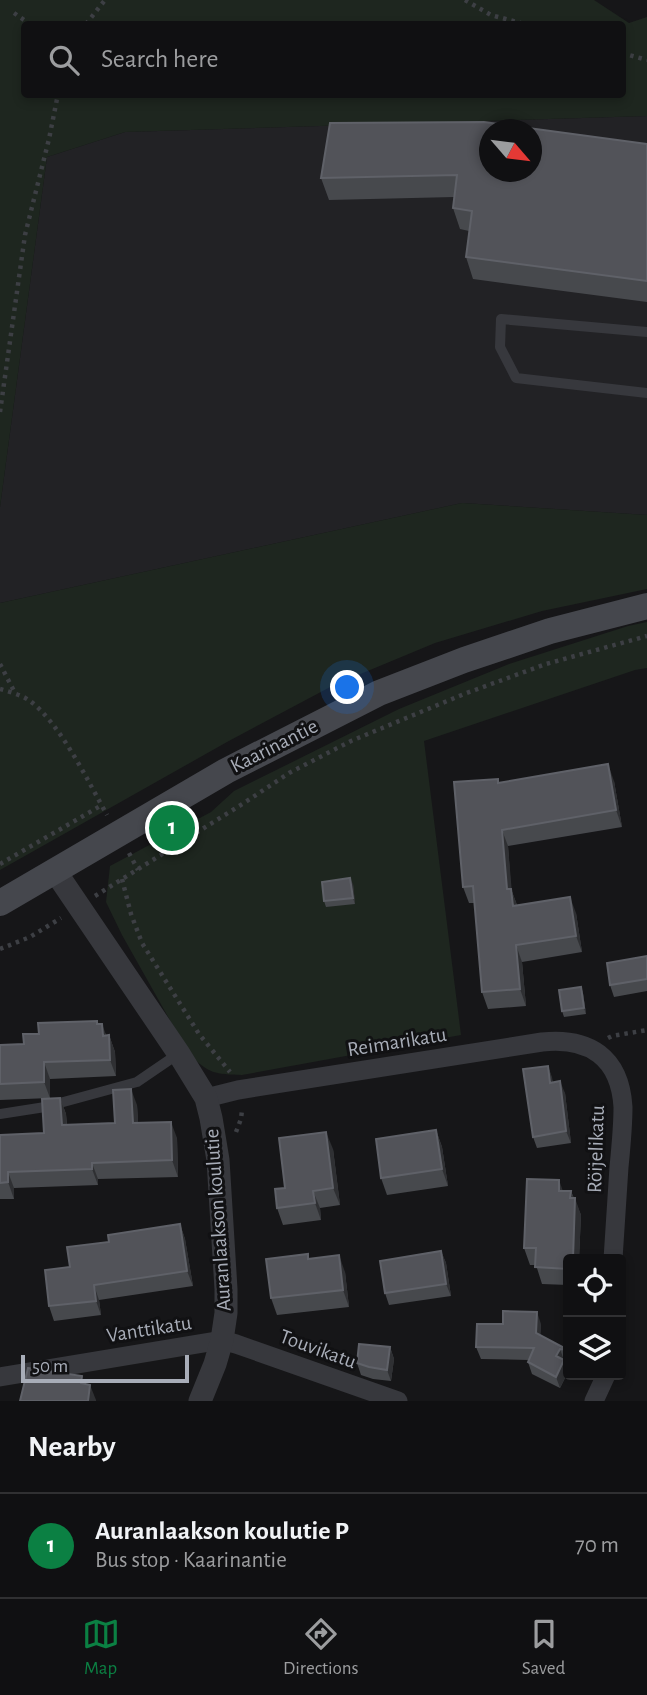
<!DOCTYPE html>
<html lang="en">
<head>
<meta charset="utf-8">
<style>
  :root { --surface:#101012; --page:#1e1e20; --text:#f1f3f6; --muted:#9c9d9f; --line:#303032; --accent:#0b8043 }
  body { margin:0; font-family:"Alegreya Sans",sans-serif; background:var(--page); color:var(--text) }
  .controls { position:absolute; right:21px; bottom:21px; display:grid; overflow:hidden; border-radius:7px; box-shadow:0 4px 10px #0003 }
  .controls button { width:63px; height:63px; display:grid; place-items:center; padding:0; border:0; border-bottom:2px solid var(--line); background:var(--surface); color:var(--text); font:35px sans-serif }
  .compass { position:absolute; left:479px; top:119px; width:63px; height:63px; border-radius:50%; background:var(--surface); box-shadow:0 4px 10px #0003; rotate:118deg }
  .scale { position:absolute; left:21px; bottom:18px; width:168px; box-sizing:border-box; padding-left:7px; border:4px solid #a8adb8; border-top:0; font-size:19px; line-height:24px; white-space:nowrap; color:#a8adb8; -webkit-text-stroke:5px #111113; paint-order:stroke }
  .you { position:absolute; left:348px; top:688px; width:24px; height:24px; margin:-18px; border:5px solid #fff; border-radius:50%; background:#1a73e8; box-shadow:0 0 0 10px #1a73e833 }
  .badge { display:grid; place-items:center; width:46px; height:46px; border-radius:50%; background:var(--accent); color:#fff; font-size:23px; font-weight:700 }
  .pin { position:absolute; translate:-50% -50%; border:4px solid #fff; box-shadow:0 2px 7px #0006 }
  .list { margin:0; padding:0; list-style:none }
  h2 { display:flex; justify-content:space-between; align-items:center; height:91px; margin:0; padding:0 28px; font-size:30px }
  h2 small { font-size:23px; font-weight:400; color:var(--muted) }
  .list li { display:grid; grid-template-columns:46px 1fr auto; gap:21px; align-items:center; box-sizing:border-box; height:105px; padding:0 28px; border-top:2px solid var(--line) }
  .list b { display:block; font-size:26px; white-space:nowrap }
  .list p { margin:0; font-size:23px; white-space:nowrap; color:var(--muted) }
  .list em { font-size:23px; font-style:normal; color:var(--muted) }
  .icon { flex:none; width:38px; height:38px; fill:none; stroke:currentColor; stroke-width:2; stroke-linecap:round; stroke-linejoin:round }
  .map { position:relative; flex:none; width:647px; height:1401px; overflow:hidden }
  .search { position:absolute; background:var(--surface); box-shadow:0 4px 10px #0003; left:21px; right:21px; top:21px; height:77px; display:flex; align-items:center; gap:18px; box-sizing:border-box; padding:0 24px; border-radius:7px; color:var(--muted); font-size:26px }
  .sheet { height:196px; background:var(--surface) }
  nav { display:flex; justify-content:space-around; align-items:center; box-sizing:border-box; height:98px; border-top:2px solid var(--line); background:var(--surface); font-size:19px; color:var(--muted) }
  nav a { display:grid; justify-items:center; gap:4px }
  nav .on { color:var(--accent) }
  .map>svg:first-child { display:block }
  .built { fill:#222225; fill-rule:evenodd }
  .green { fill:#1e261f; fill-rule:evenodd }
  .lines { fill:none; stroke-linecap:round; stroke-linejoin:round }
  .path { stroke:#3d3f44; stroke-width:4.5; stroke-dasharray:3.5 5; stroke-linecap:butt }
  .service { stroke:#37383d; stroke-width:10 }
  .minor { stroke:#37383d; stroke-width:19 }
  .tertiary { stroke:#37383d; stroke-width:23 }
  .secondary { stroke:#45474d; stroke-width:26 }
  .wall { fill:#47494d }
  .shaded-wall { fill:#2f3033 }
  .building { fill:#525359; stroke:#5f6168; stroke-width:2; fill-rule:evenodd }
  .labels { text-anchor:middle; dominant-baseline:central; stroke-width:6; stroke-linejoin:round; paint-order:stroke }
  .street-label { font-size:21px; fill:#a8adb8; stroke:#111113 }
</style>
</head>
<body>
<div class="map">
<svg width="647" height="1401" viewBox="0 0 647 1401">
  <rect width="100%" height="100%" fill="#161618"/>
  <path class="built" d="M647,116V515L462,503L0,603V507L47,157L125,132ZM490,130H532V172H490Z"/>
  <g class="green">
    <path d="M0,0H594L629,23L647,17V116L125,132L47,157L0,507ZM24,24H622V94H24Z"/>
    <polygon points="462,503 647,515 647,589 542,611 435,643 334,685 227,742 0,870 0,603"/>
    <path d="M647,622V668L635,670L424,741L461,1035L242,1075C215,1074 209,1074 189,1054L122,935L106,902L110,866L211,812L234,791L399,709L509,664L628,626Z"/>
  </g>
  <g class="lines">
    <g class="path">
      <polyline points="465,0 491,15 524,24"/>
      <polyline points="14,13 30,24"/>
      <polyline points="86,24 105,0"/>
      <polyline points="622,53 647,60"/>
      <polyline points="0,412 25,235 49,139 58,94"/>
      <polyline points="0,664 15,693"/>
      <path d="M0,689C10,692 22,695 30,701C60,723 89,783 107,815"/>
      <polyline points="172,829 179,844"/>
      <polyline points="129,853 138,870"/>
      <polyline points="0,864 102,805"/>
      <polyline points="122,879 131,914 142,943 199,1034 230,1072"/>
      <polyline points="95,896 244,803 289,773 351,741 464,694 546,664 647,636"/>
      <polyline points="0,949 30,937 61,918"/>
      <polyline points="608,1038 612,1036 647,1030"/>
      <polyline points="236,1132 241,1119 242,1110"/>
    </g>
    <g class="service">
      <polyline points="647,332 501,319 500,347 516,378 647,393"/>
      <polyline points="0,1114 45,1107 137,1082 178,1054"/>
    </g>
    <g class="minor">
      <path d="M206,1098L238,1090L542,1042C589,1037 620,1057 623,1107C623,1127 621,1147 619,1167C617,1198 615,1228 613,1259"/>
      <polyline points="0,1377 222,1340 236,1344 398,1401"/>
      <polyline points="594,1401 606,1375"/>
    </g>
    <polyline class="tertiary" points="55,871 179,1054 206,1098 211,1118 218,1160 226,1289 226,1313 222,1340 215,1364 200,1401"/>
    <polyline class="secondary" points="0,903 226,771 379,693 464,660 550,631 647,606"/>
  </g>
  <g class="wall">
    <polygon points="647,144 647,302 473,279 466,257 469,231 460,229 453,208 454,197 329,200 321,178"/>
    <polygon points="614,781 622,827 508,846 511,889 517,905 576,913 582,952 522,962 526,1006 488,1009 482,992 475,903 469,903 463,887 499,783"/>
    <polygon points="353,884 355,904 326,907 324,901"/>
    <polygon points="647,956 647,991 614,997 610,985"/>
    <polygon points="581,987 583,993 586,1014 564,1017 562,1011"/>
    <polygon points="97,1021 107,1036 109,1035 115,1052 116,1076 50,1079 50,1098 0,1100 0,1045 24,1044 39,1034"/>
    <polygon points="548,1066 553,1083 565,1093 571,1143 537,1148 533,1137"/>
    <polygon points="60,1098 66,1114 67,1125 115,1123 137,1105 138,1123 177,1138 178,1177 98,1179 98,1185 14,1188 14,1199 0,1199 0,1135 44,1133"/>
    <polygon points="436,1130 442,1147 448,1186 387,1195 381,1178"/>
    <polygon points="333,1149 340,1205 320,1208 321,1220 283,1225 277,1208 285,1188"/>
    <polygon points="563,1191 571,1191 581,1215 579,1259 568,1259 568,1285 542,1284 536,1265 530,1265 524,1248"/>
    <polygon points="180,1224 185,1239 193,1286 99,1300 101,1315 54,1321 49,1306 70,1267 109,1242"/>
    <polygon points="441,1251 446,1263 451,1296 389,1305 385,1293"/>
    <polygon points="309,1259 345,1272 349,1307 277,1315 271,1298"/>
    <polygon points="541,1324 540,1336 568,1350 568,1361 564,1361 568,1372 560,1388 532,1374 528,1362 529,1360 481,1359 476,1347"/>
    <polygon points="390,1347 394,1359 391,1381 373,1379 361,1375 357,1363"/>
  </g>
  <g class="shaded-wall">
    <polygon points="608,764 614,781 622,827 616,810"/>
    <polygon points="502,830 508,846 513,905 507,889"/>
    <polygon points="350,878 353,884 355,904 353,898"/>
    <polygon points="511,889 517,905 513,906"/>
    <polygon points="570,897 576,913 582,952 576,936"/>
    <polygon points="516,945 522,962 526,1006 520,989"/>
    <polygon points="581,987 583,993 586,1014 584,1008"/>
    <polygon points="102,1024 108,1040 103,1036"/>
    <polygon points="109,1035 115,1052 116,1076 110,1060"/>
    <polygon points="44,1062 50,1079 50,1098 44,1082"/>
    <polygon points="548,1066 552,1077 555,1095 550,1083"/>
    <polygon points="560,1081 565,1093 571,1143 566,1131"/>
    <polygon points="131,1089 137,1105 139,1139 133,1123"/>
    <polygon points="60,1098 66,1114 68,1141 62,1125"/>
    <polygon points="171,1122 177,1138 178,1177 172,1160"/>
    <polygon points="436,1130 442,1147 448,1186 442,1169"/>
    <polygon points="326,1132 333,1149 340,1205 333,1188"/>
    <polygon points="92,1163 98,1179 98,1185 92,1169"/>
    <polygon points="8,1172 14,1188 14,1199 8,1182"/>
    <polygon points="559,1180 565,1197 559,1191"/>
    <polygon points="313,1191 320,1208 321,1220 315,1203"/>
    <polygon points="571,1191 575,1203 575,1198 581,1215 579,1259 573,1259"/>
    <polygon points="180,1224 185,1239 193,1286 187,1271"/>
    <polygon points="441,1251 446,1263 451,1296 446,1284"/>
    <polygon points="339,1255 345,1272 349,1307 343,1290"/>
    <polygon points="94,1285 99,1300 101,1315 96,1301"/>
    <polygon points="537,1312 541,1324 540,1345 536,1333"/>
    <polygon points="390,1347 394,1359 391,1381 387,1370"/>
    <polygon points="560,1349 568,1372 560,1388 556,1377 556,1356"/>
    <polygon points="90,1385 96,1400 96,1401 88,1401"/>
  </g>
  <g class="building">
    <path d="M484,122L647,144V281L466,257L472,211L453,208L457,175L321,178L330,123ZM489,130H531V172H489Z"/>
    <polygon points="608,764 616,810 502,830 507,889 511,889 513,906 570,897 576,936 516,945 520,989 482,992 473,886 463,887 454,782 498,779 498,783"/>
    <polygon points="350,878 353,898 324,901 322,882"/>
    <polygon points="647,956 647,979 610,985 607,963"/>
    <polygon points="581,987 584,1008 562,1011 559,990"/>
    <polygon points="97,1021 97,1024 102,1024 103,1036 109,1035 110,1060 44,1062 44,1082 0,1084 0,1045 24,1044 23,1034 39,1034 38,1023"/>
    <polygon points="548,1066 550,1083 560,1081 566,1131 533,1137 523,1069"/>
    <polygon points="131,1089 133,1123 171,1122 172,1160 92,1163 92,1169 8,1172 8,1182 0,1183 0,1135 44,1133 42,1099 60,1098 62,1125 115,1123 113,1090"/>
    <polygon points="436,1130 442,1169 381,1178 376,1139"/>
    <polygon points="326,1132 333,1188 313,1191 315,1203 277,1208 275,1189 285,1188 279,1138"/>
    <polygon points="527,1179 559,1180 559,1191 571,1191 570,1198 575,1198 573,1259 568,1259 568,1269 535,1267 536,1248 524,1248"/>
    <polygon points="180,1224 187,1271 94,1285 96,1301 49,1306 45,1270 70,1267 67,1247 109,1242 108,1235"/>
    <polygon points="441,1251 446,1284 385,1293 380,1261"/>
    <polygon points="308,1254 308,1259 339,1255 343,1290 271,1298 266,1259"/>
    <polygon points="503,1311 537,1312 536,1333 568,1350 560,1349 556,1356 564,1360 556,1377 528,1362 534,1348 476,1347 477,1324 503,1324"/>
    <polygon points="359,1344 390,1347 387,1370 369,1367 357,1363"/>
    <polygon points="28,1368 82,1376 81,1383 90,1385 88,1401 20,1401"/>
  </g>
  <g class="labels">
    <g class="street-label">
      <text transform="translate(274 746) rotate(-27)">Kaarinantie</text>
      <text transform="translate(397 1042) rotate(-9)">Reimarikatu</text>
      <text transform="translate(596 1149) rotate(-88)">Röijelikatu</text>
      <text transform="translate(218 1220) rotate(-94)">Auranlaakson koulutie</text>
      <text transform="translate(149 1329) rotate(-9)">Vanttikatu</text>
      <text transform="translate(318 1349) rotate(20)">Touvikatu</text>
    </g>
  </g>
</svg>
<div class="controls">
<button><svg class="icon" aria-label="locate" viewBox="0 0 24 24"><circle cx="12" cy="12" r="6"/><path d="M12 2v4M12 18v4M2 12h4M18 12h4"/></svg></button>
<button><svg class="icon" aria-label="layers" viewBox="0 0 24 24"><path d="M12 4l9 5-9 5-9-5zM3 14l9 5 9-5"/></svg></button>
</div>
<svg class="compass" viewBox="-18 -18 36 36"><path d="M0-13l5 13h-10z" fill="#e53935"/><path d="M0 13l5-13h-10z" fill="#9c9d9f"/></svg>
<div class="scale">50 m</div>
<div class="you"></div>
<div class="pin badge" style="left:172px;top:828px">1</div>
<div class="search"><svg class="icon" aria-label="search" viewBox="0 0 24 24"><circle cx="10" cy="10" r="6"/><path d="M15 15l6 6"/></svg>Search here</div>
</div>
<section class="sheet">
<h2>Nearby<small></small></h2>
<ul class="list">
<li><span class="badge">1</span><div><b>Auranlaakson koulutie P</b><p>Bus stop · Kaarinantie</p></div><em>70 m</em></li>
</ul>
</section>
<nav>
<a class="on"><svg class="icon" aria-label="map" viewBox="0 0 24 24"><path d="M3 6l6-2 6 2 6-2v14l-6 2-6-2-6 2zM9 4v14M15 6v14"/></svg>Map</a>
<a><svg class="icon" aria-label="directions" viewBox="0 0 24 24"><path d="M12 3l9 9-9 9-9-9zM9 14v-3h6M13 9l2 2-2 2"/></svg>Directions</a>
<a><svg class="icon" aria-label="saved" viewBox="0 0 24 24"><path d="M7 4h10v16l-5-4-5 4z"/></svg>Saved</a>
</nav>
</body>
</html>
